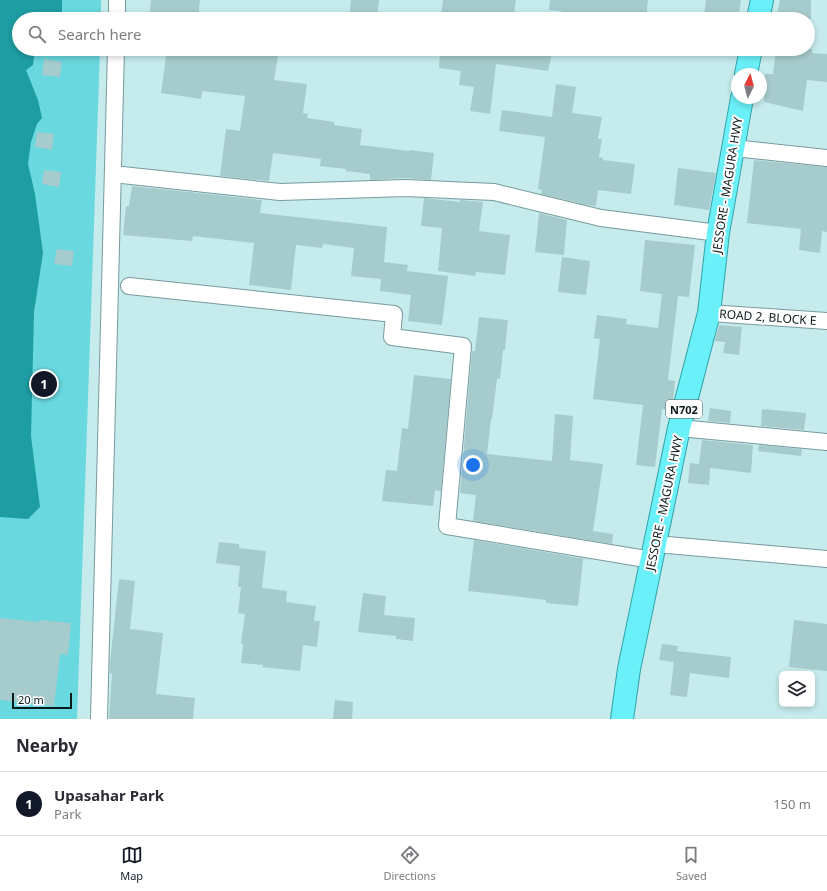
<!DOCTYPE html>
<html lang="en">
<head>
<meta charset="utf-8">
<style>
  :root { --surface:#fff; --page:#f2f2f3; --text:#2b2b33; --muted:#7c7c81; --line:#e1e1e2; --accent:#111827 }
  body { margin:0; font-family:"Noto Sans",sans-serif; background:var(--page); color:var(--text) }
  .controls { position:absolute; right:12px; bottom:12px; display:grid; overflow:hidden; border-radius:6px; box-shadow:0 2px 6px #0003 }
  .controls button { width:36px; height:36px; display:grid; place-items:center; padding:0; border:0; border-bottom:1px solid var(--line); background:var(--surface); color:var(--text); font:20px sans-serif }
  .compass { position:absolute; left:731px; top:68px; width:36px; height:36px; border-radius:50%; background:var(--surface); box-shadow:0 2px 6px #0003; rotate:6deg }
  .scale { position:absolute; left:12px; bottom:10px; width:60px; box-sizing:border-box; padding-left:4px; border:2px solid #0b191a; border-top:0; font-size:11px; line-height:14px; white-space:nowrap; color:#0b191a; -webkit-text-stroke:3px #fff; paint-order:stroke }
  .you { position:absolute; left:473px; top:465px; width:14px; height:14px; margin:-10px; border:3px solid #fff; border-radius:50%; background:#1a73e8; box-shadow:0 0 0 6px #1a73e833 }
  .badge { display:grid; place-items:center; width:26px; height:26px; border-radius:50%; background:var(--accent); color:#fff; font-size:13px; font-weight:700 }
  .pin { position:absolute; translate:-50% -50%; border:2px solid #fff; box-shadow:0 1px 4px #0006 }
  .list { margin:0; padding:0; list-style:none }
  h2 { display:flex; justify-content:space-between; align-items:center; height:52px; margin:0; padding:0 16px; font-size:17px }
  h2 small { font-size:13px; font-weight:400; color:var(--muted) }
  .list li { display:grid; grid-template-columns:26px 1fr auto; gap:12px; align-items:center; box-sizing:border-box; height:64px; padding:0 16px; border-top:1px solid var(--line) }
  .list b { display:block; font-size:15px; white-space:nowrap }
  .list p { margin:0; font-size:13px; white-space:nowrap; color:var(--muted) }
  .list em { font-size:13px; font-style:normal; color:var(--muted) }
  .icon { flex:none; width:22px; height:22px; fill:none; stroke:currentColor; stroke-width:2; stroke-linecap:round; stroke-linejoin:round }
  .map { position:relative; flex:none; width:827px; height:719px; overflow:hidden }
  .search { position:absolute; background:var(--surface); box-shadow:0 2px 6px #0003; left:12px; right:12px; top:12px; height:44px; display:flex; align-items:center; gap:10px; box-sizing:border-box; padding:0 14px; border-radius:22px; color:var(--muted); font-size:15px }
  .sheet { height:116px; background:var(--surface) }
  nav { display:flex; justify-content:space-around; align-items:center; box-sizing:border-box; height:56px; border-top:1px solid var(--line); background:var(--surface); font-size:11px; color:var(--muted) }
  nav a { display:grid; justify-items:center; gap:2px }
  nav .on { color:var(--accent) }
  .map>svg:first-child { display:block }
  .green { fill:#69d8df }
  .water { fill:#1e9da3 }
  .building { fill:#a6cbcd }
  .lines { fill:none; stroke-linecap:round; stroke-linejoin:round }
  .minor-casing { stroke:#779b9d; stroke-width:18 }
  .trunk-casing { stroke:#30a3a9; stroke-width:24 }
  .minor { stroke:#fff; stroke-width:16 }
  .trunk { stroke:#6af0f8; stroke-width:22 }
  .labels { text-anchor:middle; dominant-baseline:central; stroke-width:4; stroke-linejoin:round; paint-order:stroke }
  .shield { fill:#fff; stroke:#545e5f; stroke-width:1 }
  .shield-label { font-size:11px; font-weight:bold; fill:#0b191a }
  .street-label { font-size:12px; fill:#0b191a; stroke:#fff }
</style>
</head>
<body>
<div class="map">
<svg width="827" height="719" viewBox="0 0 827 719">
  <rect width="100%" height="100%" fill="#c5ebed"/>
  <polygon class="green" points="0,0 101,0 101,19 19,19 19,49 100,49 77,719 0,719"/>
  <polygon class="water" points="0,0 62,0 62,19 19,19 19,49 35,49 33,65 26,70 38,100 42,118 37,124 31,142 28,164 35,194 43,253 34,312 31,436 40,507 28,519 0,517"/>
  <g class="building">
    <polygon points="151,0 200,0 198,19 149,19"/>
    <polygon points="351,0 379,0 377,19 361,19 349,17"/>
    <polygon points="443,0 516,0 513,19 464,19 441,16"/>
    <polygon points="550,0 648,0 646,19 615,19 593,16 592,19 559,19 561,11 549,10"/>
    <polygon points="706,0 741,0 738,19 728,19 704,16"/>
    <polygon points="780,0 811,0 811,19 776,19"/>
    <polygon points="167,49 279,49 274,80 307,84 303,113 308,114 307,118 334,122 334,125 362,129 360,145 410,151 410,150 434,153 431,180 406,178 370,180 370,174 346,171 346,169 320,166 321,159 273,153 269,181 220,176 226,129 240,131 245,96 202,91 201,99 161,93"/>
    <polygon points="460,49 553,49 548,71 496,64 490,114 470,111 474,87 459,85 461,71 439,68 440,52 460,54"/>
    <polygon points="776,49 812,49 812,53 827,54 827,82 807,80 803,111 764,102 765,74 773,74"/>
    <polygon points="44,59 62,62 60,77 42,75"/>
    <polygon points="556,84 576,87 572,113 602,117 598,139 602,139 599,157 603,158 603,160 635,164 631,194 598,190 596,206 587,205 541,194 542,190 538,189 545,137 499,131 502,110 552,117"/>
    <polygon points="37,132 54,134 52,150 35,147"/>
    <polygon points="754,160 827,167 827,232 822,231 820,253 799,250 801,229 747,223"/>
    <polygon points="678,168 716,173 709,210 674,205"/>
    <polygon points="44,170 61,172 59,187 42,184"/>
    <polygon points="132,186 262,200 260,213 387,227 384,262 408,265 407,271 448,276 442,325 408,321 411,295 380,291 381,279 351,276 354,248 323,244 322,248 296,245 291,290 249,285 254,243 193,236 192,241 123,235 126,206 129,206"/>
    <polygon points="424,198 460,202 460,200 483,202 479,231 510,235 505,275 476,272 475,276 438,271 442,228 421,226"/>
    <polygon points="539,213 567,220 564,255 535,252"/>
    <polygon points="645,240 695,245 689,297 678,296 668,380 675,381 673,403 671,410 662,409 655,467 636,465 643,405 593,399 600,339 594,338 597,315 627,319 626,324 658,328 662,294 640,291"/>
    <polygon points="57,249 74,251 72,266 54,264"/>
    <polygon points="562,257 590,261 586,295 558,292"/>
    <polygon points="479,317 508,320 505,350 503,350 500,379 497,379 492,419 491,419 487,454 552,461 555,414 573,416 570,460 603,464 593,531 613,534 612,544 473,521 476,495 460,493 472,351 475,351"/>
    <polygon points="719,325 742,327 739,355 723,353 725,342 715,341"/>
    <polygon points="414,375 451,379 441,491 435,490 433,506 382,501 386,470 397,471 402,428 408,429"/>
    <polygon points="710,408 731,411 730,423 708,421"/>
    <polygon points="762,409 806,413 804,430 761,426"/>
    <polygon points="702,440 753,445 751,473 710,468 709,485 688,483 690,463 699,464"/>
    <polygon points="759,445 802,449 801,456 758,451"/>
    <polygon points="474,540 592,560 583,559 578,606 546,603 546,600 468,591"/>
    <polygon points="219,542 239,544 239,548 266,551 262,588 287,591 286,602 316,606 314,621 320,621 317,647 303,645 300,671 262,667 263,665 241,663 243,644 241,643 245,614 238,613 241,587 238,587 240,566 216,563"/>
    <polygon points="119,579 135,581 130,629 163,633 156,694 195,698 193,719 109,719 112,674 110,673 110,662"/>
    <polygon points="363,593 386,596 384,615 415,618 413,641 396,639 396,636 358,632"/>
    <polygon points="0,618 39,622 39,620 71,623 68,655 60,654 54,706 0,700"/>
    <polygon points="794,620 827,624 827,671 789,667"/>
    <polygon points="662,644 678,646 677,651 731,657 729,678 690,673 687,697 670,695 674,662 659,660"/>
    <polygon points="335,700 353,702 352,719 333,719"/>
  </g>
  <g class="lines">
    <defs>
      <g id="minor">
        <polyline points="117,19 117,0"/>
        <polyline points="734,148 827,158"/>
        <polyline points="113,174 280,192 406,188 494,192 601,218 718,233"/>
        <polyline points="129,286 394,314 392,337 463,346 447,526 652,560"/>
        <polyline points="709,313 827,321"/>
        <polyline points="679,428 827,442"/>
        <polyline points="656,544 827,559"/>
        <polyline points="99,719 116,49"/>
      </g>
      <g id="trunk">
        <polyline points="758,19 762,0"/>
        <polyline points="746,74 751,49"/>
        <polyline points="622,719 629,669 679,428 709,313 718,233 742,98"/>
      </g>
    </defs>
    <use href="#minor" class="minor-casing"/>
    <use href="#trunk" class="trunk-casing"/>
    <use href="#minor" class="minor"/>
    <use href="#trunk" class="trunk"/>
  </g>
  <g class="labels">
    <rect class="shield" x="666" y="400" width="36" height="18" rx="3"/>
    <g class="shield-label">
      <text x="684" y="409">N702</text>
    </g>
    <g class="street-label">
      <text transform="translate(727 185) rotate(-81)">JESSORE - MAGURA HWY</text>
      <text transform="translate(768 317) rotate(4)">ROAD 2, BLOCK E</text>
      <text transform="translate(664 503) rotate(-78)">JESSORE - MAGURA HWY</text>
    </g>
  </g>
</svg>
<div class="controls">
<button><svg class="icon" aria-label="layers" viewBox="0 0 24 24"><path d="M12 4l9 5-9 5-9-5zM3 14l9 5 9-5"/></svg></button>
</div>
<svg class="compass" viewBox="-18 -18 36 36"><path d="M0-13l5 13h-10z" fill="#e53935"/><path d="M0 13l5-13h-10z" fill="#7c7c81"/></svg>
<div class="scale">20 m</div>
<div class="you"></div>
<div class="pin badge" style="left:44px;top:384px">1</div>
<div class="search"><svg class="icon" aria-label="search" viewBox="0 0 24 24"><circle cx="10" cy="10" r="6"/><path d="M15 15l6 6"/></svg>Search here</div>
</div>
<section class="sheet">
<h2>Nearby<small></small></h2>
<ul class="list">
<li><span class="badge">1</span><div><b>Upasahar Park</b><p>Park</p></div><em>150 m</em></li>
</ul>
</section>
<nav>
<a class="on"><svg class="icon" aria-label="map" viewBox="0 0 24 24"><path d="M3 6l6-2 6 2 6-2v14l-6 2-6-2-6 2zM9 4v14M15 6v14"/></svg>Map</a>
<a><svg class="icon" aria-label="directions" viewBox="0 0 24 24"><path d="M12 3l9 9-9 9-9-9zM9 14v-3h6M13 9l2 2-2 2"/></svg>Directions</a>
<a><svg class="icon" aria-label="saved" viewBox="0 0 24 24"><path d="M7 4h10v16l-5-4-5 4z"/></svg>Saved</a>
</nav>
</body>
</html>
